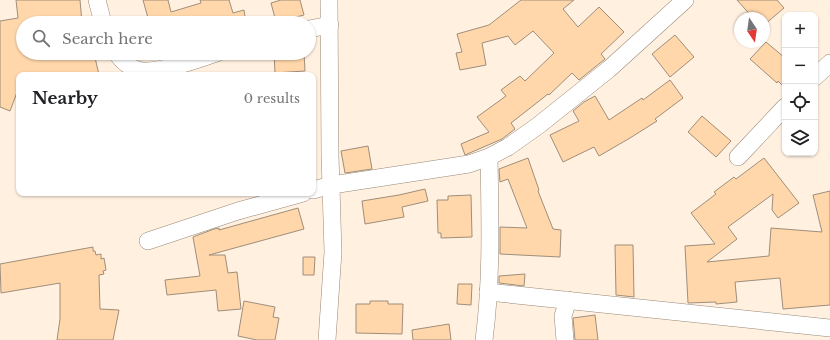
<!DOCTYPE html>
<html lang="en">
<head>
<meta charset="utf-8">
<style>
  :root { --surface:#fff; --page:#f6f6f6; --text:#202124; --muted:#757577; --line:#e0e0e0 }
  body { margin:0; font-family:"Libre Baskerville",serif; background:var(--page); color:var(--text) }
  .controls { position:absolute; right:12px; top:12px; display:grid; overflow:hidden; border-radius:8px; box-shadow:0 1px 3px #0004 }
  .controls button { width:36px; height:36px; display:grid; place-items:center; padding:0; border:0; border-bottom:1px solid var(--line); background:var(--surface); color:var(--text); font:20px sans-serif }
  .compass { position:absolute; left:734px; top:12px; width:36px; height:36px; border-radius:50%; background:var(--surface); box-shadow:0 1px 3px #0004; rotate:167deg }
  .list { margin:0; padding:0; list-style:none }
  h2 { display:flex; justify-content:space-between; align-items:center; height:52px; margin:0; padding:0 16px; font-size:17px }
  h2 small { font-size:13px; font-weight:400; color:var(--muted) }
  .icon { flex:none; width:22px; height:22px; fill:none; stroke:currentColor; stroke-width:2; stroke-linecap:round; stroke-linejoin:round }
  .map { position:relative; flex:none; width:830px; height:340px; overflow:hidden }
  .search { position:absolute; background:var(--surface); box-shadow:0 1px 3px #0004; left:16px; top:16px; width:300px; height:44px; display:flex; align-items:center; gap:10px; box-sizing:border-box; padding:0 14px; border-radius:22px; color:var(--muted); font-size:15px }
  .panel { position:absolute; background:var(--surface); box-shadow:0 1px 3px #0004; left:16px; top:72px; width:300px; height:124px; border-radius:8px }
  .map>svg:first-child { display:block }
  .building { fill:#ffd7aa; stroke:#9f8e7b }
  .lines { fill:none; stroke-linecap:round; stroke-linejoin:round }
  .street-casing { stroke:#998876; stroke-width:18 }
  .street { stroke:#fff; stroke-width:17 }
</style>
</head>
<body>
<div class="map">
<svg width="830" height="340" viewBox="0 0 830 340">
  <rect width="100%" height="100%" fill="#fff0e0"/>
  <g class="building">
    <polygon points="16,0 80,0 82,23 23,23 23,53 94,53 99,75 19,75 19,87 10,111 0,107 0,21 18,18"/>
    <polygon points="143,0 168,0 171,12 201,3 200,0 229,0 233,13 244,10 246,23 144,23 143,20 148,18"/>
    <polygon points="281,0 300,0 304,15 276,22 271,3"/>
    <polygon points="521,0 574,0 563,9 578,27 599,7 624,32 601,54 605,59 579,80 572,73 549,95 548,94 511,123 515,129 502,139 465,155 461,144 489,132 477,117 506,96 501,90 520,76 525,81 554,53 533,31 515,45 508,36 482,43 486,65 460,70 456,53 462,52 457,34 489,25"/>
    <polygon points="737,0 777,0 784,8 764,25 764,18 753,18"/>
    <polygon points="675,35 694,57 670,77 652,54"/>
    <polygon points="766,42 785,58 785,88 778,81 777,83 750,59"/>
    <polygon points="274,53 304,53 305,71 275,73"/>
    <polygon points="670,80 683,98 655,119 657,121 630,138 599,156 594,147 563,162 550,135 579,121 573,111 584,102 595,96 609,120 642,98 643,100"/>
    <polygon points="702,116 731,141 716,157 688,132"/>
    <polygon points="368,146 372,169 345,173 341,151"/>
    <polygon points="528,158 539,190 538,191 553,229 561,230 560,257 500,254 500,227 527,228 508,179 500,182 499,169"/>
    <polygon points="764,158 799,203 778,218 772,210 773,194 728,227 737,239 707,262 769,256 771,228 822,232 813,195 830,191 830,305 783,309 780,278 735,282 737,302 716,304 716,302 688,303 685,246 715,244 691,213 716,194 714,192 734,177 736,179"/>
    <polygon points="425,189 428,201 402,207 404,217 365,224 362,201 399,195"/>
    <polygon points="471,195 472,237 441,238 441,233 438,233 437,200 448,200 448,196"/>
    <polygon points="298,208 304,229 209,255 225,255 228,273 237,272 241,309 218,311 216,290 167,295 165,280 200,276 193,237 214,229 219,228 219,230"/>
    <polygon points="615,245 633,245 634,297 616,295"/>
    <polygon points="93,247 93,251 95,251 96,255 101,254 101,259 104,258 106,270 103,271 104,274 99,275 100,309 119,310 113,340 57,340 60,319 60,283 1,293 0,264"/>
    <polygon points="303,257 315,257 314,275 303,275"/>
    <polygon points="525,274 524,286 499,283 499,276"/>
    <polygon points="458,284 472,284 471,305 457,304"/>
    <polygon points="244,301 275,307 273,317 279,318 275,340 257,340 238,336"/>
    <polygon points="370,301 388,301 388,304 403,304 402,334 356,333 356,304 370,304"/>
    <polygon points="595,315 598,340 575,340 573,318"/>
    <polygon points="449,324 451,340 413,340 412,330"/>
  </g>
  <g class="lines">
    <defs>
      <g id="street">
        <polyline points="97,0 103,23"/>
        <polyline points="309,29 330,25"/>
        <path d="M117,53C122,62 134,71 144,71C163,72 198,59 217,53"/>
        <polyline points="815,77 830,63"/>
        <polyline points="738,157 785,107"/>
        <polyline points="313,190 332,185 469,164 489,157 508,147 539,125 609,69 685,0"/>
        <polyline points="148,241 238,211 303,193"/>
        <polyline points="488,292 830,328"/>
        <polyline points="327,340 333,252 330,155 329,0"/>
        <path d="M484,340C492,279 490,218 489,157"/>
        <polyline points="565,340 563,316 568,300"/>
      </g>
    </defs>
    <use href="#street" class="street-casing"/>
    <use href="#street" class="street"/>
  </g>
</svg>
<div class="controls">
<button>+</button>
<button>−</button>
<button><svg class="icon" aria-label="locate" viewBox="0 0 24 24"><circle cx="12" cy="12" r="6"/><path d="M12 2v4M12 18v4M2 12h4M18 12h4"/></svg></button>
<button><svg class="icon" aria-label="layers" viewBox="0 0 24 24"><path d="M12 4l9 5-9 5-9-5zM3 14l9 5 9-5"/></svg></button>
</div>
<svg class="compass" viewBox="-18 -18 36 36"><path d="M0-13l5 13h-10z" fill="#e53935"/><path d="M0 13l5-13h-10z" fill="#757577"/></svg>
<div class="search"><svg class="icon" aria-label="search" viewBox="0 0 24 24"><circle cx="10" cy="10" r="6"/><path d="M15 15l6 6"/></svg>Search here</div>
<section class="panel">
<h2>Nearby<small>0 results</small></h2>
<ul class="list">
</ul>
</section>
</div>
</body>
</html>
